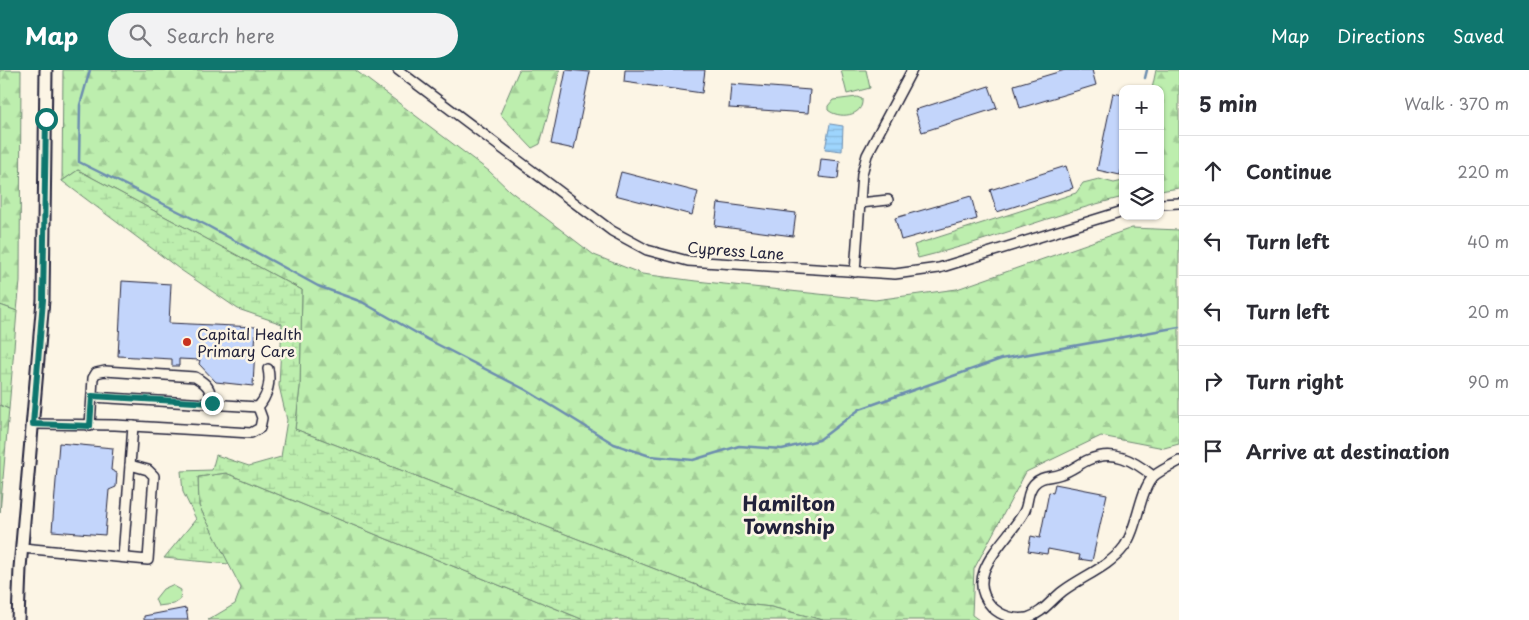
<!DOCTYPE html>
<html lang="en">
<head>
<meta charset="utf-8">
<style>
  :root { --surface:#fff; --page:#f2f2f3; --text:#2b2b33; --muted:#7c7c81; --line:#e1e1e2; --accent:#0f766e }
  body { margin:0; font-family:"Playpen Sans",sans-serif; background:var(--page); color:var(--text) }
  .controls { position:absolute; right:15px; top:15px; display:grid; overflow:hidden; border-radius:10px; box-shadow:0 1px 4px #0004 }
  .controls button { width:45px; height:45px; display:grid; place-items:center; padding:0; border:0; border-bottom:1px solid var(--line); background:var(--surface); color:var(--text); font:25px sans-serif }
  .stop { position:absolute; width:15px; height:15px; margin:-11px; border:4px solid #0f766e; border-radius:50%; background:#fff }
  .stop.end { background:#0f766e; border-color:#fff; box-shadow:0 1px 5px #0008 }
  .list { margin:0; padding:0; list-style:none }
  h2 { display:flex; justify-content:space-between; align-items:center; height:65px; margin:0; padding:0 20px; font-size:21px }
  h2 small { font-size:16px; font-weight:400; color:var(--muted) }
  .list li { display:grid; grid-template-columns:32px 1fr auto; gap:15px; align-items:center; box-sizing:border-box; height:70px; padding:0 20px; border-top:1px solid var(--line) }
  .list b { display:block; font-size:19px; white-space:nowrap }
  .list em { font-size:16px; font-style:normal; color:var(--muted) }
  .icon { flex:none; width:28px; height:28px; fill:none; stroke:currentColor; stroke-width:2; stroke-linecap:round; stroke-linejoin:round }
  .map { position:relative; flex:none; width:1179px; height:550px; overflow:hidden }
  header { display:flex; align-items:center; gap:30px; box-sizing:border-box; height:70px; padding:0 25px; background:var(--accent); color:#fff }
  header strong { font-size:24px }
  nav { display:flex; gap:28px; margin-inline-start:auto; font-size:18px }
  .search { width:350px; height:45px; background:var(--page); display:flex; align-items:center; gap:12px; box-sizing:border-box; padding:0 18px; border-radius:28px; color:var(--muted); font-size:19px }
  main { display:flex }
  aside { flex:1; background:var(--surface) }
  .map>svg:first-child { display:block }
  .forest { fill:url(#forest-firs); stroke:#708874 }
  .wetland { fill:url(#wetland-marsh); stroke:#708874 }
  .park { fill:#bdeeae; stroke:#708874 }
  .water { fill:url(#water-rules); stroke:#6c8daf }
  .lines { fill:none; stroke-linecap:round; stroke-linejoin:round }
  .stream { stroke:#6c8daf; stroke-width:2.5 }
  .building { fill:#c3d5fb; stroke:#22223b }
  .minor-casing { stroke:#22223b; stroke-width:12 }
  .major-casing { stroke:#22223b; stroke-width:15 }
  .minor { stroke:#fcf5e5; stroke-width:9 }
  .major { stroke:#fcf5e5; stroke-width:11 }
  .route { stroke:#0f766e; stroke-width:6 }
  .poi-dot { fill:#c8321e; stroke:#fcf5e5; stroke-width:2 }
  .labels { text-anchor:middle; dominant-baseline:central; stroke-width:5; stroke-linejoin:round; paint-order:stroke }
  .street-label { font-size:15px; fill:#22223b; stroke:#fcf5e5 }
  .poi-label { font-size:15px; fill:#22223b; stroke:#fcf5e5; text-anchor:start }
  .district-label { font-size:20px; font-weight:bold; fill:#22223b; stroke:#fcf5e5 }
</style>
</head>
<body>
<header>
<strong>Map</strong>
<div class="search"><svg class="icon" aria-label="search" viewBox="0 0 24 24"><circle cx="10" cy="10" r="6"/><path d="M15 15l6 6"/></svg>Search here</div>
<nav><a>Map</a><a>Directions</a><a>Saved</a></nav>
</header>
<main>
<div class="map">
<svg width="1179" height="550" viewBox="0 0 1179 550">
  <defs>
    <pattern id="forest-firs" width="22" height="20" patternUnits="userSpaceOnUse" patternTransform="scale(1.25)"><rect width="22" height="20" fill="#bdeeae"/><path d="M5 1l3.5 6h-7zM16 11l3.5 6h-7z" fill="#a2cc97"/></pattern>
    <pattern id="wetland-marsh" width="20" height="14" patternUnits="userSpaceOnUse" patternTransform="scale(1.25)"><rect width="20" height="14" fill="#bdeeae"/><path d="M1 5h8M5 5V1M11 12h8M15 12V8" fill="none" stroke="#a2cc97"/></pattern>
    <pattern id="water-rules" width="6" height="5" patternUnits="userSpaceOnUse" patternTransform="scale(1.25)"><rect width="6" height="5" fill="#9ed5fd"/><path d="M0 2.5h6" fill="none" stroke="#88b7da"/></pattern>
  </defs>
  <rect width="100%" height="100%" fill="#fcf5e5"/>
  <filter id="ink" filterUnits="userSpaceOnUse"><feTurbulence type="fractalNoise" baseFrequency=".02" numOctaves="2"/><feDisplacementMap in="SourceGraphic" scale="10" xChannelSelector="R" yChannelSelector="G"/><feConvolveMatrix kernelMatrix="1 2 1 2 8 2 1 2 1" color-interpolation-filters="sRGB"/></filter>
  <g filter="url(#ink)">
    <g class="forest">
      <polygon points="0,0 21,0 20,212 17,241 0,235"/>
      <polygon points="63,0 355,0 489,101 510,121 594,185 642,204 696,211 875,230 957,219 1132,158 1179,160 1179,374 1164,378 1101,366 1026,402 974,499 972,545 979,550 823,550 771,537 745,534 295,359 300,317 302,220 78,100 62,111"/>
      <polygon points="519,0 560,0 540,74 532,78 500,44"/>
      <polygon points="1156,0 1179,0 1179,118 1160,121 1160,19 1152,19"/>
      <path d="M1099,109L1114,113L1123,111V127C1053,144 987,172 918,188L914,175L1076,123L1083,113Z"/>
      <polygon points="0,335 9,339 0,443"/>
      <polygon points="226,403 584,550 208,550 235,534 241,518 199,436 198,407"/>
    </g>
    <g class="wetland">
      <polygon points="78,100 302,220 300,317 295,359 745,534 771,537 823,550 584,550 226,403 198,407 199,436 229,494 164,488 196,449 183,422 181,401 212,400 216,385 249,396 281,387 287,350 279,316 282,254 238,239 178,198 62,111"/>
      <polygon points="0,235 17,241 9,339 0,335"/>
    </g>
    <g class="park">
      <polygon points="841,0 866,0 870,18 847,24"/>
      <path d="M857,27L862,29C864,47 838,49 828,40V36L833,30Z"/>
      <polygon points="172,515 181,520 180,530 174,534 158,536 155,529 163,519"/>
    </g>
    <polygon class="water" points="830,54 843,56 842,81 825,79"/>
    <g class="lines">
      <g class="stream">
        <polyline points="90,0 80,35 79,92 206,155 318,216 362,232 427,269 526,320 614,374 650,386 693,390 739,376 782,379 819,370 860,339 1001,289 1179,257"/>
        <polyline points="1145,8 1147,0"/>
      </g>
    </g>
    <g class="building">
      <polygon points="566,0 590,2 574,79 551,74"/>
      <polygon points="625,0 705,0 702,23 624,12"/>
      <polygon points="1065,0 1092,0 1096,15 1020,38 1014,15"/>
      <polygon points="731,14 810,20 808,43 729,38"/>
      <polygon points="989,16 997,38 922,62 915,40"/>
      <polygon points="1113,23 1123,25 1123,92 1120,105 1097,100"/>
      <polygon points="821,89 840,91 838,109 819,107"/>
      <polygon points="1066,96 1073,118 997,142 990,120"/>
      <polygon points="621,102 698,122 692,145 615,125"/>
      <polygon points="971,126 977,149 901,170 895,148"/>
      <polygon points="718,133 796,143 793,166 715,156"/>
      <polygon points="122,211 171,214 169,253 256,257 253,316 216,312 199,294 200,290 179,289 179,296 172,296 172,289 118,286"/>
      <polygon points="59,373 113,378 111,400 117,403 116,417 109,420 105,465 52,461"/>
      <polygon points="1055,414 1107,424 1092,491 1079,489 1080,485 1048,479 1047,484 1028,481 1031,466 1040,468 1049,422 1053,423"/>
      <polygon points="186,538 188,550 144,550 144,546"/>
    </g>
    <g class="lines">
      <defs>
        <g id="minor">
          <polyline points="398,0 612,161 647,180 688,191 895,204 939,198 1123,141"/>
          <polyline points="860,133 888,130"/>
          <polyline points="1160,134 1179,133"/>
          <polyline points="855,202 862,104 867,85 912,0"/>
          <polyline points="92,327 258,337"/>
          <path d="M33,354L115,355L251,363L260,358L262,348L258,337C267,327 271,313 268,299"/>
          <path d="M90,356L93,308L96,303L105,301L195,307C207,314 211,318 212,333"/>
          <path d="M1153,406C1133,390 1114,379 1088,390C1079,394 1071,401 1061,404C1051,408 1042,405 1034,414C1026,423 1029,433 1024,442C1009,470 961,504 992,537C1001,546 1015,550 1027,548C1042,544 1051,530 1063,521C1083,506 1109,497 1124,477C1138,458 1139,422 1153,407C1157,402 1173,395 1179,391"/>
          <polyline points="22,478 148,490 154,406 148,400 130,395"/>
          <polyline points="123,487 133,356"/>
        </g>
        <polyline id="major" points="18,550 20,498 43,230 46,0"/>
      </defs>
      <use href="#minor" class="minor-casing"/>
      <use href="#major" class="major-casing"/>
      <use href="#minor" class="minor"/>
      <use href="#major" class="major"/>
    </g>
  </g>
  <g class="lines" filter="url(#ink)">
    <polyline class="route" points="46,49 43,230 33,354 90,356 92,326 212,333"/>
  </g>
  <circle class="poi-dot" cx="187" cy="272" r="5"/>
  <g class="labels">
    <g class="street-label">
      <text transform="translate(736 180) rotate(4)">Cypress Lane</text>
    </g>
    <g class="poi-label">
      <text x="197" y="263">Capital Health<tspan x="197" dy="17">Primary Care</tspan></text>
    </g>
    <g class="district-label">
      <text x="789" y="433">Hamilton<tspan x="789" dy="23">Township</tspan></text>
    </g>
  </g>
</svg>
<div class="controls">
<button>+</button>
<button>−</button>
<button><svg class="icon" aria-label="layers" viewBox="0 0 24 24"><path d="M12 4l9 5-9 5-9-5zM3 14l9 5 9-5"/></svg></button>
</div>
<div class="stop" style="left:46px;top:49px"></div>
<div class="stop end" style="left:212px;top:333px"></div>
</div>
<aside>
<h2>5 min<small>Walk · 370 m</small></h2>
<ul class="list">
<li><svg class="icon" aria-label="ahead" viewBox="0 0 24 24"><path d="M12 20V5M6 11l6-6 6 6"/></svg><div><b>Continue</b></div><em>220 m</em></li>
<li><svg class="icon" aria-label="left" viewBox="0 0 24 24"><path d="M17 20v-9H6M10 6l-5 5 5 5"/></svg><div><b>Turn left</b></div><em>40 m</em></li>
<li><svg class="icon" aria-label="left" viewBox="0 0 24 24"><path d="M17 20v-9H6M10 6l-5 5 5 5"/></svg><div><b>Turn left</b></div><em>20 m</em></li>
<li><svg class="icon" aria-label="right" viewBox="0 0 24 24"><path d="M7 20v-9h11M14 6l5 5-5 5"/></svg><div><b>Turn right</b></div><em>90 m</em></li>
<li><svg class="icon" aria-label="arrive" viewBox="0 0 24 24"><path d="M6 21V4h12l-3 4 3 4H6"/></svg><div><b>Arrive at destination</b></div></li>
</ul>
</aside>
</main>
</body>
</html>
